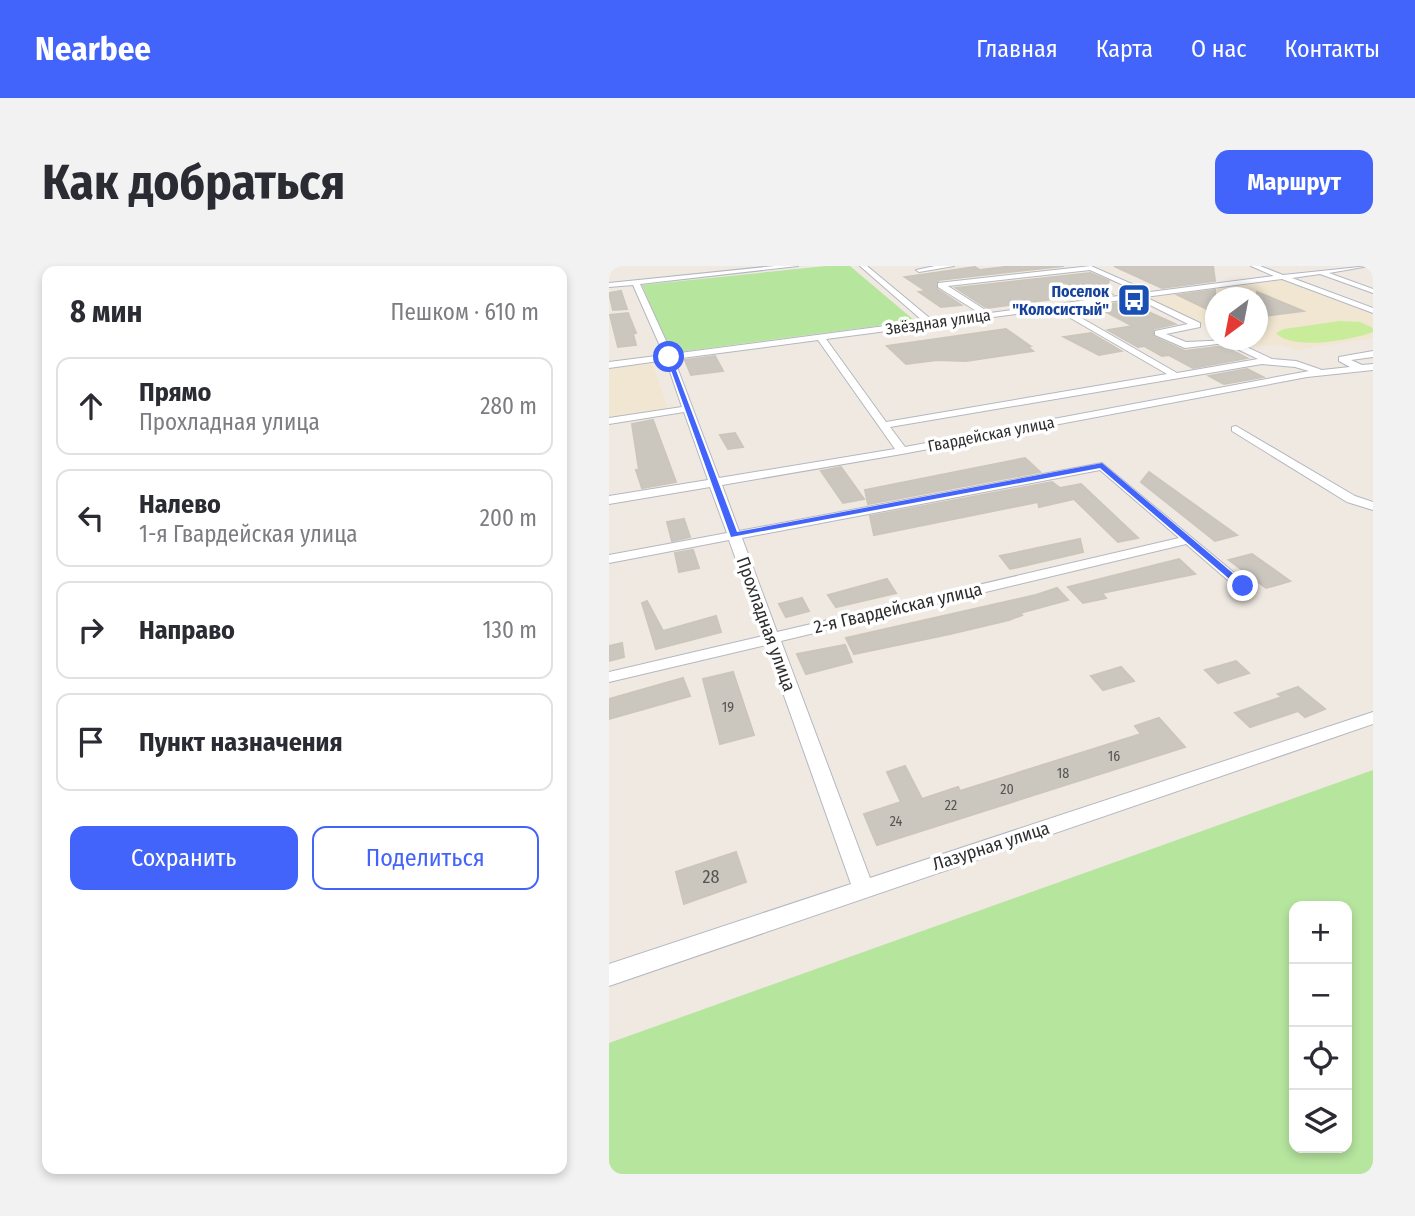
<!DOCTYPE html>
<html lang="ru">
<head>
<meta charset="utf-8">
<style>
  :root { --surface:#fff; --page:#f2f2f3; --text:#2b2b33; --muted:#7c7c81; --line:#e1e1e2; --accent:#4264fb }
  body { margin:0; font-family:"Fira Sans Condensed",sans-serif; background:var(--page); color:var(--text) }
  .controls { position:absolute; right:21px; bottom:21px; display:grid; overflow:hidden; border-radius:14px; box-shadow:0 4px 10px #0003 }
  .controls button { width:63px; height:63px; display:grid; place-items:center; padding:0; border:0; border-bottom:2px solid var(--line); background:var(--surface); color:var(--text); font:35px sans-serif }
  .compass { position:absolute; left:596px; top:21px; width:63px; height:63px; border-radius:50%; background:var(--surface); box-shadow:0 4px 10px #0003; rotate:212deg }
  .stop { position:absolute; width:21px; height:21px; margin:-16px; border:5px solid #4264fb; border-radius:50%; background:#fff }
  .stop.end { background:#4264fb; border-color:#fff; box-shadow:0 2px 7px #0008 }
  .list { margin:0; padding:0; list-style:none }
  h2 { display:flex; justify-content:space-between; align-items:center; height:91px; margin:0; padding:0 28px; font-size:30px }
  h2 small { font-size:23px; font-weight:400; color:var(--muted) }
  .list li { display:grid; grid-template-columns:46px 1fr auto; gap:21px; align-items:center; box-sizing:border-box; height:98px; margin:0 14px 14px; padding:0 14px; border:2px solid var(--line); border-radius:14px }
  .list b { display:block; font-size:26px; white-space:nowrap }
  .list p { margin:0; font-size:23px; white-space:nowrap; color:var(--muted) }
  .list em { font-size:23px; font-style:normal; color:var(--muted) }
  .actions { display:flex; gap:14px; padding:21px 28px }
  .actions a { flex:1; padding:16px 0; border:2px solid var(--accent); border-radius:14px; text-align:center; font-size:24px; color:var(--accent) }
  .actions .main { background:var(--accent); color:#fff }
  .icon { flex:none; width:38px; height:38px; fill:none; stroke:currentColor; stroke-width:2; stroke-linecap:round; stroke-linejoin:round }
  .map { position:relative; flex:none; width:764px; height:908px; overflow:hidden; border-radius:14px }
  header { display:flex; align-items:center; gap:42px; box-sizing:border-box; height:98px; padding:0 35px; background:var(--accent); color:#fff }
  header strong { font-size:33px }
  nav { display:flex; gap:38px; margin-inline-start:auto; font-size:24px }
  .intro { display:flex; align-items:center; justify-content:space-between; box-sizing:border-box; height:168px; padding:0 42px }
  h1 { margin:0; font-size:49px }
  .button { padding:18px 32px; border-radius:14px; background:var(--accent); color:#fff; font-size:24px; font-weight:700 }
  main { display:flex; gap:42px; padding:0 42px }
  aside { flex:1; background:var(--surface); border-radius:14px; box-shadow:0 4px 10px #0003 }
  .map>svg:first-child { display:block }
  .education { fill:#f0e6d1 }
  .green { fill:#b6e59e; fill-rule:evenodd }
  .pitch { fill:#c9ec9a }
  .building { fill:#cbc7bf; stroke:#cbc5ba; stroke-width:2 }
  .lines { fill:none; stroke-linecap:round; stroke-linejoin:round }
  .minor-casing { stroke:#b4b7c1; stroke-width:2 }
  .minor { fill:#fff; fill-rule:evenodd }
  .route { fill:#4264fb }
  .labels { text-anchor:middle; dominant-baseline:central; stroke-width:7; stroke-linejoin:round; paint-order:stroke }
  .number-label { font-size:14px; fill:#555452 }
  .far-transit-label { font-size:16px; font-weight:bold; fill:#164399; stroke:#fff; text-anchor:end }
  .far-street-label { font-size:16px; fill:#2e2e2e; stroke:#fff }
  .street-label { font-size:18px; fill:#2e2e2e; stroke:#fff }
  .near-number-label { font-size:18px; fill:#555452 }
</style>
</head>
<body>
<header>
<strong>Nearbee</strong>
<nav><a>Главная</a><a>Карта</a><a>О нас</a><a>Контакты</a></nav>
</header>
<div class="intro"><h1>Как добраться</h1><a class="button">Маршрут</a></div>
<main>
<aside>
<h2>8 мин<small>Пешком · 610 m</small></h2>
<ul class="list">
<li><svg class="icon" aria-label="ahead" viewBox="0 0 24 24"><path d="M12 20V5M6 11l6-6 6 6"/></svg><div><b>Прямо</b><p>Прохладная улица</p></div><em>280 m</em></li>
<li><svg class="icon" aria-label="left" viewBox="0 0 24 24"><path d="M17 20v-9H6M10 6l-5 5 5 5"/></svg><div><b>Налево</b><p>1-я Гвардейская улица</p></div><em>200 m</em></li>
<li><svg class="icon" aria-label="right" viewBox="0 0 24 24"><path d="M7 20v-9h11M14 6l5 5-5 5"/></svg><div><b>Направо</b></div><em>130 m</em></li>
<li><svg class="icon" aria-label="arrive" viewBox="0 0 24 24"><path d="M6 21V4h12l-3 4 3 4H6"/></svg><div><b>Пункт назначения</b></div></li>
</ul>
<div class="actions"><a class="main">Сохранить</a><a>Поделиться</a></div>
</aside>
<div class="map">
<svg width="764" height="908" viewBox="0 0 764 908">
  <rect width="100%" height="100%" fill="#efe9e1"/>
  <g class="education">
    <polygon points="676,14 764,49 764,72 687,84 671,78 638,82 621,74 648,74 648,32 606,32 606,66 541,32"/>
    <polygon points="43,97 59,143 0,153 0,103"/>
  </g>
  <g class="green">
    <polygon points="217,0 241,0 306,55 62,87 33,19"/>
    <path d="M764,504V908H0V777ZM685,640H738V882H685Z"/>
  </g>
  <path class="pitch" d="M731,55L751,56L764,62V66C743,74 683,85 667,67L675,63Z"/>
  <g class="building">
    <polygon points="404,0 455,0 329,14 328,23 352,39 332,41 310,26 317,25 296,11 366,1 371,4"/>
    <polygon points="505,0 604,0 606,15 553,22"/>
    <polygon points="481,7 500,15 495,25 502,28 471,32 467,30 378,42 347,22"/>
    <polygon points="606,24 606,47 569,29"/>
    <polygon points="12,25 18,43 4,44 0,27"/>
    <polygon points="648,26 694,45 648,51"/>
    <polygon points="517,36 566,58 544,63 545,71 576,85 614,80 638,92 584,102 560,89 553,90 535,80 529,81 499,64 524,60 486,40"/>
    <polygon points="19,47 27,67 24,68 27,79 9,81 1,49"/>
    <polygon points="397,63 421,80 418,80 424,85 357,95 328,94 297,98 278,80"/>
    <polygon points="482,67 512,85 490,89 455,71"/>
    <polygon points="106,90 114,105 82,109 76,94"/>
    <polygon points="638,103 654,111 615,118 600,110"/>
    <polygon points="44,154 67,216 33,222 27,204 30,204 23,158"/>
    <polygon points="126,167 134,181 119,183 111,169"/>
    <polygon points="416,192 431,206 259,238 256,224"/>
    <polygon points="232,201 255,233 234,237 212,205"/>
    <polygon points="540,206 604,252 628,269 606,275 532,216"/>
    <polygon points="443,216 451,222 472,218 529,272 509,276 465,233 430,241 429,236 265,269 261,250"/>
    <polygon points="75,253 81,271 63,275 58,256"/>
    <polygon points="471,273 474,286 401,303 391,290"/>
    <polygon points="84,284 90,302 70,306 66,287"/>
    <polygon points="643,288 681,315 657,322 620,294"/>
    <polygon points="570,293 586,308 493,327 497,332 474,337 459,321"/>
    <polygon points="278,313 287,327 227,341 219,329"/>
    <polygon points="448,322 459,334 411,347 413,349 400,354 341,368 245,388 237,372 427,329"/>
    <polygon points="193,332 200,345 177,351 170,338"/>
    <polygon points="38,335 54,365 107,350 112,366 47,383 33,337"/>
    <polygon points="13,377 15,391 0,395 0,380"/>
    <polygon points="236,379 243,396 197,408 188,388"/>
    <polygon points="627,395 640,407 609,417 596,404"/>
    <polygon points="512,401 525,415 494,424 482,410"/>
    <polygon points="124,406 145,469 111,478 94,413"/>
    <polygon points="74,412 81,430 0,453 0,433"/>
    <polygon points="689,421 716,443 696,451 689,445 641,461 626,447 673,431 669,428"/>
    <polygon points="550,452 576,481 268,579 255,548 292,536 278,506 296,500 313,533 349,521 351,525 532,468 526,460"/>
    <polygon points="127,586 137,616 75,638 67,606"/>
  </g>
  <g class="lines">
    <defs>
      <g id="minor">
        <path d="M166,0H189L31,18L63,88L314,55L251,0H258L323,54L372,48L329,21V17L482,0L541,26L665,10L642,0H651L674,9L760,0L720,7L764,23V27L711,8L683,12L764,42V47L673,13L536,31L591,57V61L557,68L577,76L623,74L663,93L687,95L713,104L741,101L730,95V91L764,85V91L742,94L753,99L764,98V104L698,111L293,188L113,219L130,265L493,197L641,320L634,324L629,323L577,278L172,375L261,612L764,446V458L0,720V698L242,618L157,379L0,416V406L154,370L120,274L0,297V289L118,267L101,221L0,238V230L99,214L75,146L0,158V152L73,141L57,94L0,102V96L55,89L24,19L0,21V17ZM481,4L532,27L381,47L339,20ZM527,32L579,58L546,65V69L576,82L616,77L649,93L568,107L455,42ZM446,43L558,108L277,156L217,73ZM209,74L286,183L110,212L65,93ZM653,98L686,101L700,105L296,181L281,161ZM491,204L570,272L168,366L133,272Z"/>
        <polygon points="326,0 345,0 310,6 307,4"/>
        <polygon points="627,160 746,230 764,236 764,244 738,236 623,165 623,161"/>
      </g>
    </defs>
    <use href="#minor" class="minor-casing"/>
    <use href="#minor" class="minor"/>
  </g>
  <polygon class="route" points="57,90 62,91 128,266 493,197 639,320 631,322 491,202 122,271"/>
  <defs>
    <symbol id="bus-square" viewBox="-11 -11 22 22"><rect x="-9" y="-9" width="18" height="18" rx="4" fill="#1a4fb4" stroke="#fff"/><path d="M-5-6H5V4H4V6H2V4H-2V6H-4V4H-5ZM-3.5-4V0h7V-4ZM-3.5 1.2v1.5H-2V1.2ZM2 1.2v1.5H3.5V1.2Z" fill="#fff"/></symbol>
  </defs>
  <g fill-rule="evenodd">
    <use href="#bus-square" x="506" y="15" width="38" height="38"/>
  </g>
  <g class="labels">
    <g class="number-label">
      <text x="119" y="441">19</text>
      <text x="505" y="490">16</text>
      <text x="454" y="507">18</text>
      <text x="398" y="523">20</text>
      <text x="342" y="539">22</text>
      <text x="287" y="555">24</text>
    </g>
    <g class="far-transit-label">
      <text x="500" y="25">Поселок<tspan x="500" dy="18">"Колосистый"</tspan></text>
    </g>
    <g class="far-street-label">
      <text transform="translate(329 56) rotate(-8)">Звёздная улица</text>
      <text transform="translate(382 168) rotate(-11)">Гвардейская улица</text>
    </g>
    <g class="street-label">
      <text transform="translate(289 342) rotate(-13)">2-я Гвардейская улица</text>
      <text transform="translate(157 358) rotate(70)">Прохладная улица</text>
      <text transform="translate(382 580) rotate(-18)">Лазурная улица</text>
    </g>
    <g class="near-number-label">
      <text x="102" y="611">28</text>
    </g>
  </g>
</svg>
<div class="controls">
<button>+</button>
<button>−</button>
<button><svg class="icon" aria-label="locate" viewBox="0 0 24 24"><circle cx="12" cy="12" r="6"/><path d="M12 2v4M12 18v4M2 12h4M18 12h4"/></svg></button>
<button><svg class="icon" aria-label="layers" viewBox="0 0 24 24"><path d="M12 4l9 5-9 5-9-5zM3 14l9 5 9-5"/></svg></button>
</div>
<svg class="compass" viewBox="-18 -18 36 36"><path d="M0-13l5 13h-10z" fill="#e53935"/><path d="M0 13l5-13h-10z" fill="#7c7c81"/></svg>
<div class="stop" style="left:60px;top:91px"></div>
<div class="stop end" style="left:634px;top:320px"></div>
</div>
</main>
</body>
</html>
